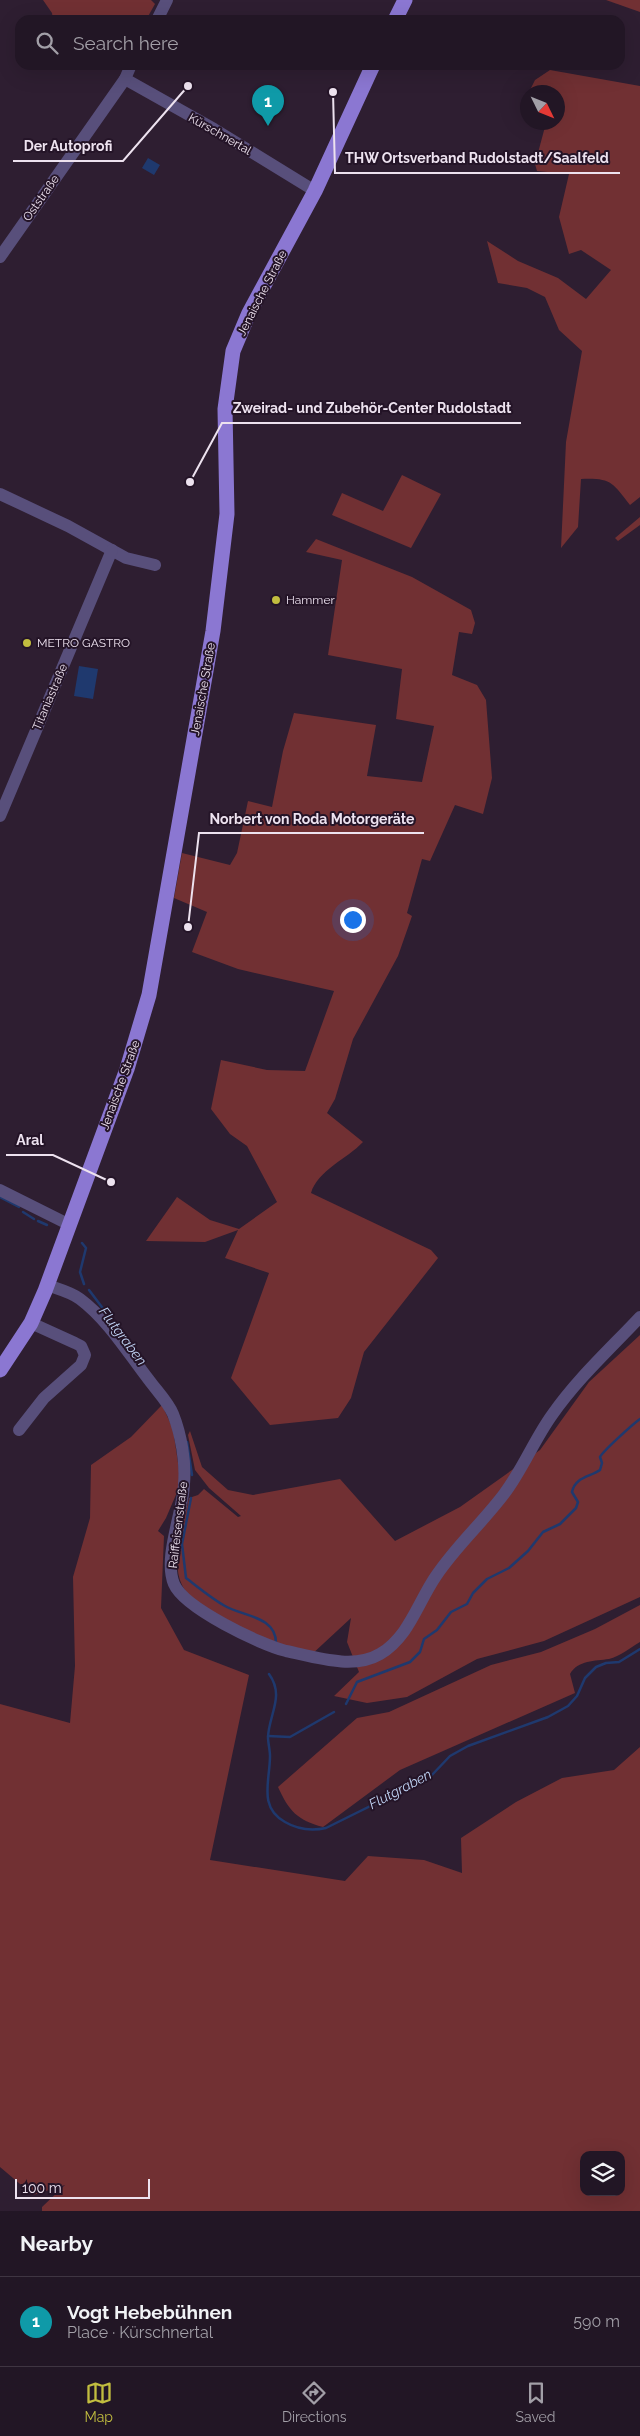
<!DOCTYPE html>
<html lang="en">
<head>
<meta charset="utf-8">
<style>
  :root { --surface:#221625; --page:#2a1f2d; --text:#f1f3f6; --muted:#a29fa7; --line:#3f3542; --accent:#c2bd3f }
  body { margin:0; font-family:Raleway,sans-serif; background:var(--page); color:var(--text) }
  .controls { position:absolute; right:15px; bottom:15px; display:grid; overflow:hidden; border-radius:10px; box-shadow:0 5px 20px #0002 }
  .controls button { width:45px; height:45px; display:grid; place-items:center; padding:0; border:0; border-bottom:1px solid var(--line); background:var(--surface); color:var(--text); font:25px sans-serif }
  .compass { position:absolute; left:520px; top:85px; width:45px; height:45px; border-radius:50%; background:var(--surface); box-shadow:0 5px 20px #0002; rotate:133deg }
  .scale { position:absolute; left:15px; bottom:12px; width:135px; box-sizing:border-box; padding-left:5px; border:2px solid #ede2ef; border-top:0; font-size:14px; line-height:18px; white-space:nowrap; color:#ede2ef; -webkit-text-stroke:4px #241427; paint-order:stroke }
  .you { position:absolute; left:352px; top:919px; width:18px; height:18px; margin:-12px; border:4px solid #fff; border-radius:50%; background:#1a73e8; box-shadow:0 0 0 8px #1a73e833 }
  .badge { display:grid; place-items:center; width:32px; height:32px; border-radius:50%; background:var(--accent); color:#fff; font-size:16px; font-weight:700 }
  .pin { position:absolute; translate:-50% -41px; filter:drop-shadow(0 1px 2px #0008) }
  .pin::after { content:''; position:absolute; top:26px; width:18px; height:15px; background:inherit; clip-path:polygon(0 0,100% 0,50% 100%) }
  .list { margin:0; padding:0; list-style:none }
  h2 { display:flex; justify-content:space-between; align-items:center; height:65px; margin:0; padding:0 20px; font-size:21px }
  h2 small { font-size:16px; font-weight:400; color:var(--muted) }
  .list li { display:grid; grid-template-columns:32px 1fr auto; gap:15px; align-items:center; box-sizing:border-box; height:90px; padding:0 20px; border-top:1px solid var(--line) }
  .list b { display:block; font-size:19px; white-space:nowrap }
  .list p { margin:0; font-size:16px; white-space:nowrap; color:var(--muted) }
  .list em { font-size:16px; font-style:normal; color:var(--muted) }
  .icon { flex:none; width:28px; height:28px; fill:none; stroke:currentColor; stroke-width:2; stroke-linecap:round; stroke-linejoin:round }
  .map { position:relative; flex:none; width:640px; height:2211px; overflow:hidden }
  .search { position:absolute; background:var(--surface); box-shadow:0 5px 20px #0002; left:15px; right:15px; top:15px; height:55px; display:flex; align-items:center; gap:12px; box-sizing:border-box; padding:0 18px; border-radius:15px; color:var(--muted); font-size:19px }
  .sheet { height:155px; background:var(--surface) }
  nav { display:flex; justify-content:space-around; align-items:center; box-sizing:border-box; height:70px; border-top:1px solid var(--line); background:var(--surface); font-size:14px; color:var(--muted) }
  nav a { display:grid; justify-items:center; gap:2px }
  nav .on { color:var(--accent) }
  .map>svg:first-child { display:block }
  .green { fill:#713033; fill-rule:evenodd }
  .water { fill:#1f396e }
  .lines { fill:none; stroke-linecap:round; stroke-linejoin:round }
  .stream { stroke:#1f396e; stroke-width:2.5 }
  .minor { stroke:#584f7b; stroke-width:12 }
  .major { stroke:#8b77d2; stroke-width:15 }
  .poi-dot { fill:#c2bd3f; stroke:#241427; stroke-width:2 }
  .labels { text-anchor:middle; dominant-baseline:central; stroke-width:4; stroke-linejoin:round; paint-order:stroke }
  .street-label { font-size:12px; fill:#ede2ef; stroke:#241427 }
  .poi-label { font-size:12px; fill:#ede2ef; stroke:#241427; text-anchor:start }
  .water-label { font-size:14px; font-style:italic; fill:#c0d3f4; stroke:#241427 }
  .leader { fill:none; stroke:#ede2ef; stroke-width:2 }
  .callout-dot { fill:#ede2ef; stroke:#241427; stroke-width:2 }
  .callout-label { font-size:14px; text-anchor:middle; font-weight:bold; fill:#ede2ef; stroke:#241427; stroke-width:4; stroke-linejoin:round; paint-order:stroke }
</style>
</head>
<body>
<div class="map">
<svg width="640" height="2211" viewBox="0 0 640 2211">
  <rect width="100%" height="100%" fill="#2e1e31"/>
  <g class="green">
    <polygon points="43,0 151,0 155,4 146,20 53,20 52,13"/>
    <polygon points="606,0 640,0 640,12"/>
    <path d="M550,70L640,86V497L630,505C612,482 611,478 581,479L578,527L561,548L566,442L582,351L559,330L545,297L527,288L498,283L487,241L518,261L558,278L586,299L611,270L581,250L569,254L559,217L569,174L537,171L535,164L546,123L558,122V92H529L535,80Z"/>
    <polygon points="402,475 441,494 411,548 332,515 342,493 383,511"/>
    <polygon points="640,517 640,525 618,541 615,538"/>
    <path d="M316,539L412,577L471,610L475,623L472,634L459,632L452,675L477,685L486,700L492,778L483,814L455,805L430,861L422,859L407,913L412,916L398,956L353,1039L335,1099L327,1113L363,1142C347,1159 318,1170 311,1193L431,1250L438,1258L364,1352L351,1398L338,1418L270,1425L231,1378L269,1273L225,1258L238,1230L205,1242L146,1241L177,1197L210,1220L239,1229L277,1202L247,1146L230,1134L211,1109L221,1060L267,1070L305,1071L334,991L238,969L192,952L207,912L174,898L182,853L230,865L237,853L248,801L272,807L283,751L294,713L376,725L367,776L422,782L434,726L396,719L402,669L328,655L342,560L306,552Z"/>
    <path d="M640,1335V1597L544,1641L477,1659L407,1697L367,1703L334,1696L359,1672L347,1642L351,1618L310,1656C280,1645 195,1614 182,1585C170,1560 184,1523 189,1498L198,1495L204,1489L238,1517L241,1516L209,1488L195,1470L188,1435L190,1431L202,1467L228,1490L253,1495L340,1479L395,1541L460,1507L540,1450L589,1382Z"/>
    <path d="M162,1405L173,1429L181,1483L166,1518L158,1531L164,1536L161,1608L184,1650L249,1675L210,1860L345,1881L368,1856L424,1860L462,1873L461,1838L516,1802L562,1778L614,1770L640,1747V2211H42V2207L65,2185L33,2195L0,2167V1704L70,1723L75,1666L73,1577L90,1518L91,1465L131,1437ZM584,2155H621V2192H584Z"/>
    <path d="M640,1605V1642C630,1648 620,1656 609,1659C595,1661 578,1660 570,1674L575,1693L400,1770L323,1827C297,1820 289,1811 278,1787L357,1718L389,1712L491,1665L541,1652L595,1629Z"/>
  </g>
  <g class="water">
    <polygon points="148,158 160,165 154,175 142,168"/>
    <polygon points="79,666 98,669 93,699 74,696"/>
  </g>
  <g class="lines">
    <g class="stream">
      <polyline points="0,1197 19,1207"/>
      <polyline points="23,1212 34,1219"/>
      <polyline points="38,1221 47,1225"/>
      <polyline points="82,1243 86,1248 80,1272 84,1284"/>
      <polyline points="89,1290 117,1327"/>
      <polyline points="187,1442 192,1475"/>
      <path d="M191,1498L182,1544L186,1578C198,1587 211,1598 225,1606C242,1616 276,1616 276,1643"/>
      <path d="M269,1674C285,1696 269,1714 268,1737C268,1743 270,1750 270,1756C270,1781 258,1807 285,1822C297,1829 312,1831 326,1828L431,1776L450,1756L468,1746L548,1717L568,1706L577,1696L585,1678L596,1667L606,1663L619,1662L640,1649"/>
      <path d="M346,1704L357,1682L410,1662L420,1652L424,1639L437,1630L451,1612L467,1604L473,1593L487,1579L509,1568L528,1551L543,1532L560,1524L576,1508L578,1502L572,1492C575,1477 590,1477 600,1470L602,1463L600,1457C603,1451 633,1424 640,1419"/>
      <polyline points="268,1736 290,1737 334,1712"/>
    </g>
    <g class="minor">
      <polyline points="157,20 167,0"/>
      <polyline points="125,79 214,129 315,191"/>
      <polyline points="0,257 125,79 131,65"/>
      <polyline points="0,494 68,526 126,558 155,565"/>
      <polyline points="0,816 112,550"/>
      <polyline points="0,1190 70,1225"/>
      <path d="M47,1285C58,1289 71,1292 80,1299C108,1320 128,1353 149,1380C157,1391 168,1402 173,1414C181,1434 186,1462 184,1484C183,1513 163,1557 174,1584C184,1608 261,1645 286,1651C315,1657 353,1670 380,1654C409,1637 418,1602 436,1576C456,1546 483,1522 504,1494C523,1469 534,1440 552,1415C577,1379 610,1349 640,1317"/>
      <polyline points="19,1430 44,1398 81,1365 85,1355 81,1346 75,1343 31,1323"/>
    </g>
    <g class="major">
      <polyline points="395,20 405,0"/>
      <polyline points="0,1370 31,1323 45,1291 127,1069 149,995 213,631 227,514 225,409 233,351 249,313 315,191 373,65"/>
    </g>
  </g>
  <g class="poi-dot">
    <circle cx="276" cy="600" r="5"/>
    <circle cx="27" cy="643" r="5"/>
  </g>
  <g class="labels">
    <g class="street-label">
      <text transform="translate(220 134) rotate(30)">Kürschnertal</text>
      <text transform="translate(41 198) rotate(-55)">Oststraße</text>
      <text transform="translate(262 293) rotate(-63)">Jenaische Straße</text>
      <text transform="translate(203 689) rotate(-80)">Jenaische Straße</text>
      <text transform="translate(50 697) rotate(-67)">Titaniastraße</text>
      <text transform="translate(120 1085) rotate(-70)">Jenaische Straße</text>
      <text transform="translate(178 1525) rotate(-83)">Raiffeisenstraße</text>
    </g>
    <g class="poi-label">
      <text x="286" y="600">Hammer</text>
      <text x="37" y="643">METRO GASTRO</text>
    </g>
    <g class="water-label">
      <text transform="translate(123 1336) rotate(53)">Flutgraben</text>
      <text transform="translate(400 1789) rotate(-28)">Flutgraben</text>
    </g>
  </g>
  <path class="leader" d="M188 86L123 161H13M333 92L335 173H620M190 482L222 423H521M188 927L199 833H424M111 1182L53 1155H6"/>
  <g class="callout-dot">
    <circle cx="188" cy="86" r="5"/>
    <circle cx="333" cy="92" r="5"/>
    <circle cx="190" cy="482" r="5"/>
    <circle cx="188" cy="927" r="5"/>
    <circle cx="111" cy="1182" r="5"/>
  </g>
  <g class="callout-label">
    <text x="68" y="151">Der Autoprofi</text>
    <text x="477" y="163">THW Ortsverband Rudolstadt/Saalfeld</text>
    <text x="372" y="413">Zweirad- und Zubehör-Center Rudolstadt</text>
    <text x="312" y="824">Norbert von Roda Motorgeräte</text>
    <text x="30" y="1145">Aral</text>
  </g>
</svg>
<div class="controls">
<button><svg class="icon" aria-label="layers" viewBox="0 0 24 24"><path d="M12 4l9 5-9 5-9-5zM3 14l9 5 9-5"/></svg></button>
</div>
<svg class="compass" viewBox="-18 -18 36 36"><path d="M0-13l5 13h-10z" fill="#e53935"/><path d="M0 13l5-13h-10z" fill="#a29fa7"/></svg>
<div class="scale">100 m</div>
<div class="you"></div>
<div class="pin badge" style="left:268px;top:126px;background:#0f9aa8">1</div>
<div class="search"><svg class="icon" aria-label="search" viewBox="0 0 24 24"><circle cx="10" cy="10" r="6"/><path d="M15 15l6 6"/></svg>Search here</div>
</div>
<section class="sheet">
<h2>Nearby<small></small></h2>
<ul class="list">
<li><span class="badge" style="background:#0f9aa8">1</span><div><b>Vogt Hebebühnen</b><p>Place · Kürschnertal</p></div><em>590 m</em></li>
</ul>
</section>
<nav>
<a class="on"><svg class="icon" aria-label="map" viewBox="0 0 24 24"><path d="M3 6l6-2 6 2 6-2v14l-6 2-6-2-6 2zM9 4v14M15 6v14"/></svg>Map</a>
<a><svg class="icon" aria-label="directions" viewBox="0 0 24 24"><path d="M12 3l9 9-9 9-9-9zM9 14v-3h6M13 9l2 2-2 2"/></svg>Directions</a>
<a><svg class="icon" aria-label="saved" viewBox="0 0 24 24"><path d="M7 4h10v16l-5-4-5 4z"/></svg>Saved</a>
</nav>
</body>
</html>
